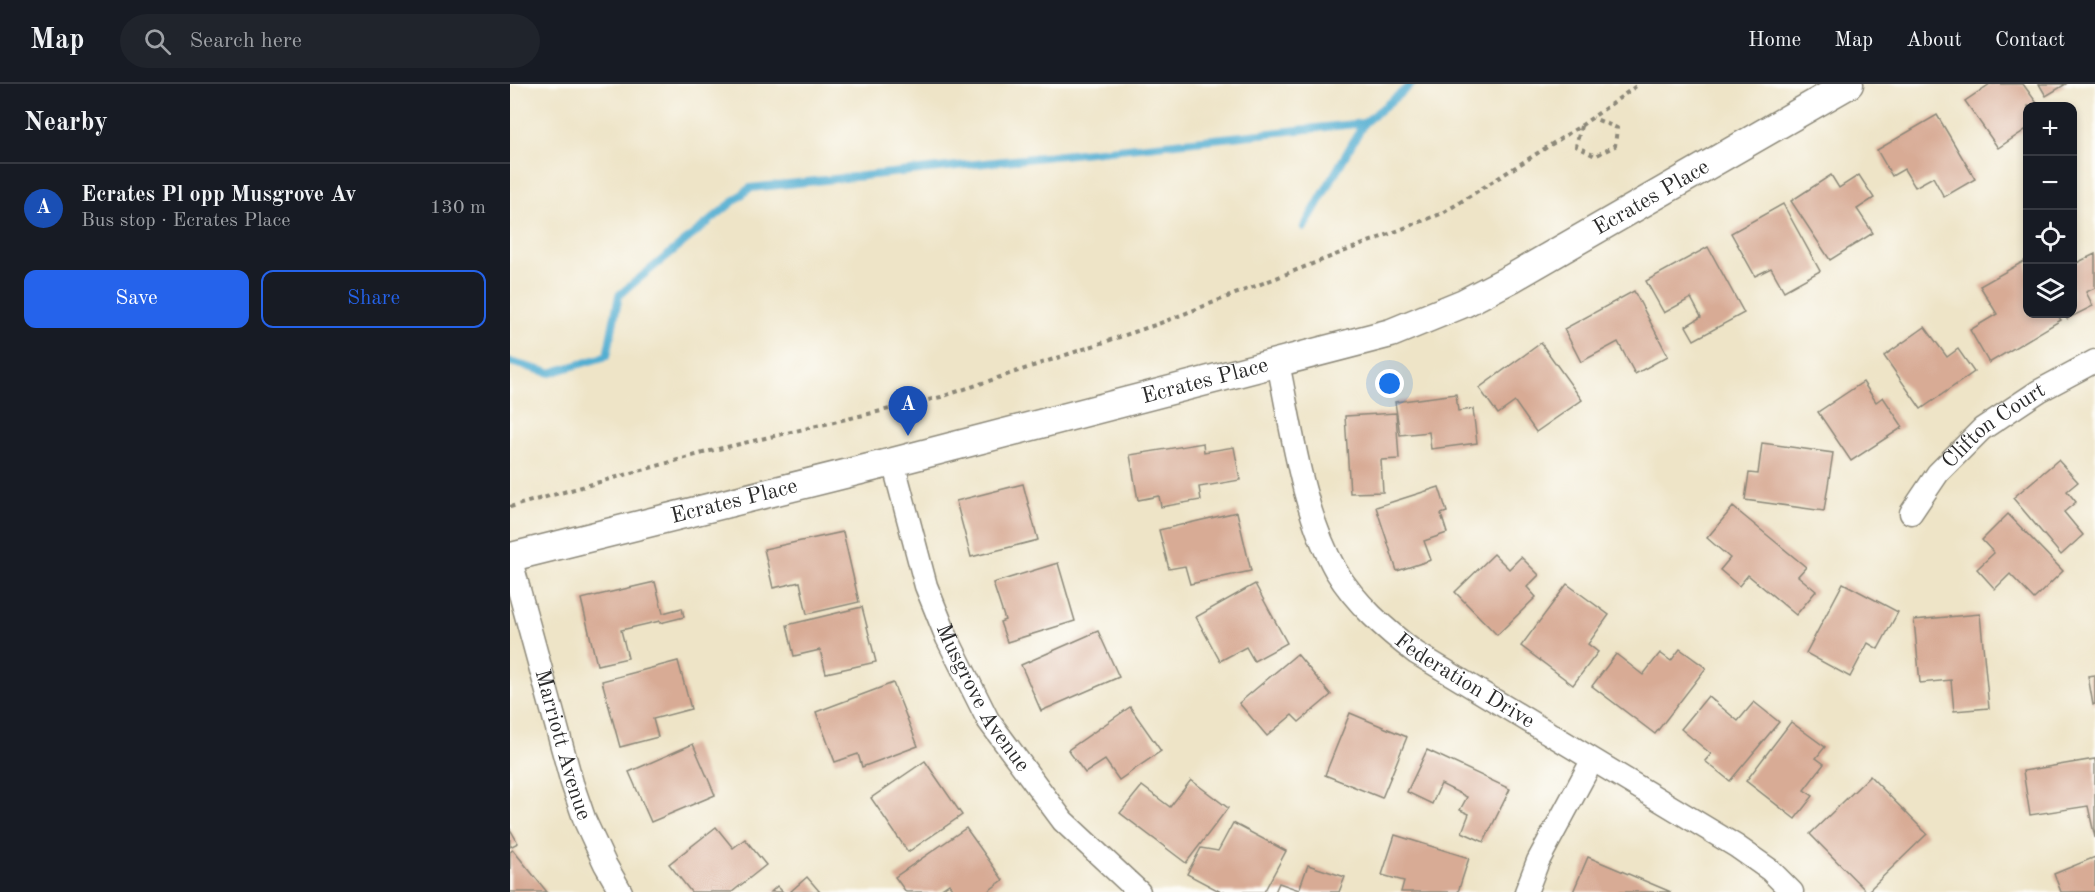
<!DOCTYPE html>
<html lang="en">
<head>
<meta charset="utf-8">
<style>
  :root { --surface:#171b24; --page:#20242c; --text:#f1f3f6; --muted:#9ea1a6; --line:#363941; --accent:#2563eb }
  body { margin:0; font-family:"Old Standard TT",serif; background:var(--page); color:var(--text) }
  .controls { position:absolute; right:18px; top:18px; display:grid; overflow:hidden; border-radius:12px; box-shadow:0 3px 9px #0003 }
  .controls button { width:54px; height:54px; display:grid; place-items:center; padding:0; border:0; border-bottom:2px solid var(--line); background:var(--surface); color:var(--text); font:30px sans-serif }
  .you { position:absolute; left:880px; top:300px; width:21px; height:21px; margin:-15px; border:4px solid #fff; border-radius:50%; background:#1a73e8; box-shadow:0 0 0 9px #1a73e833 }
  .badge { display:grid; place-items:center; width:39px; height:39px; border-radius:50%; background:var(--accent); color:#fff; font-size:20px; font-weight:700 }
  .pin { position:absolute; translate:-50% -50px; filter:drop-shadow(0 2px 3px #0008) }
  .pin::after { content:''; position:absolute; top:32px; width:21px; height:18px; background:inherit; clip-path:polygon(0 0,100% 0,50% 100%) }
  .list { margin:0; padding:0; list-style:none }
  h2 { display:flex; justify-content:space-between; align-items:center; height:78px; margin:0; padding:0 24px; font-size:26px }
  h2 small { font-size:20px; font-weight:400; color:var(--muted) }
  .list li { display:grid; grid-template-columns:39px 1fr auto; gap:18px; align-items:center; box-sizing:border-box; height:90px; padding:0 24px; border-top:2px solid var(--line) }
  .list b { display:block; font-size:22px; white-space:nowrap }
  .list p { margin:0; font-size:20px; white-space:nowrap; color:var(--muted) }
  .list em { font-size:20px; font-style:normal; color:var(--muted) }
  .actions { display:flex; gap:12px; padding:18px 24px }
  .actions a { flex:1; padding:14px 0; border:2px solid var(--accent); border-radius:12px; text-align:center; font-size:21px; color:var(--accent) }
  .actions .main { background:var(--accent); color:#fff }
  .icon { flex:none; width:33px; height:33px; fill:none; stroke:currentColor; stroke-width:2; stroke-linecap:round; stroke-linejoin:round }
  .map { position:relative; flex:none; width:1585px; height:808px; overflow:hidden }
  header { display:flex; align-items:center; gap:36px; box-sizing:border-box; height:84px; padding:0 30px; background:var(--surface); border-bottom:2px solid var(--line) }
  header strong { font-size:28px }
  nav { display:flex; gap:33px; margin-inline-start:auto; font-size:21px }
  .search { width:420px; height:54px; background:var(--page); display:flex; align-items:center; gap:15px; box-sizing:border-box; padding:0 21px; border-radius:33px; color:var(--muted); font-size:22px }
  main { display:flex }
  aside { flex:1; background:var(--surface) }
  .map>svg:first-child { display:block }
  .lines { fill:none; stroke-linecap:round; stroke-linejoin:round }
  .stream { stroke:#53aed1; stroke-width:8 }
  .building { fill:#d8ab95 }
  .minor-casing { stroke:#8c8879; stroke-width:25 }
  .tertiary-casing { stroke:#8c8879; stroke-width:31 }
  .path { stroke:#8c8879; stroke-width:4; stroke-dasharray:4.5 4.5; stroke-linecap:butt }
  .minor { stroke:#fff; stroke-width:22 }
  .tertiary { stroke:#fff; stroke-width:28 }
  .labels { text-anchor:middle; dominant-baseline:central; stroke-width:5; stroke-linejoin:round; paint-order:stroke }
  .street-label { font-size:22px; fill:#2b2b2b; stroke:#fdfcf7 }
</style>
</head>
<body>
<header>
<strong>Map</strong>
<div class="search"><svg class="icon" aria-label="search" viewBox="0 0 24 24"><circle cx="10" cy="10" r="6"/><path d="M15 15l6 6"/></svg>Search here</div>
<nav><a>Home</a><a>Map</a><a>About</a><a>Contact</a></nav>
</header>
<main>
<aside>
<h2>Nearby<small></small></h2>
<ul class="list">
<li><span class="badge" style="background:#1a4fb4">A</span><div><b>Ecrates Pl opp Musgrove Av</b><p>Bus stop · Ecrates Place</p></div><em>130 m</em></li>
</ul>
<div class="actions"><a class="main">Save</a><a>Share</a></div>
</aside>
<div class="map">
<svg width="1585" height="808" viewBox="0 0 1585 808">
  <rect width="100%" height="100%" fill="#fdfcf7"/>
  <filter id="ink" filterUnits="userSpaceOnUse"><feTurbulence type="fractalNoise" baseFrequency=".0167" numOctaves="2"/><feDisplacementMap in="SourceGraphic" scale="12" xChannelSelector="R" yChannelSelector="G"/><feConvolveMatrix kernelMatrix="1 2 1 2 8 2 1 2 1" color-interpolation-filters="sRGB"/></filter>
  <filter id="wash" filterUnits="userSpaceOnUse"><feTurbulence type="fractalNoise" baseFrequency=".008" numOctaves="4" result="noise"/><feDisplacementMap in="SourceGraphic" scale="24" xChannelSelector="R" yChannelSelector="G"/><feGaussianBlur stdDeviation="1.35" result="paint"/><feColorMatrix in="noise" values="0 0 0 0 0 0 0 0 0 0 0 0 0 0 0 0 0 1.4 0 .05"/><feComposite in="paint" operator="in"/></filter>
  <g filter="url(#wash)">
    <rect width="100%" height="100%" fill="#eee4c7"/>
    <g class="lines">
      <g class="stream">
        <polyline points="794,143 854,39"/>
        <polyline points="0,278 40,289 97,272 109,211 240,104 854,39 902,0"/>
      </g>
    </g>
    <g id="blocks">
      <g class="building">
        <polygon points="1480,0 1513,0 1529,22 1518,22 1518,44 1488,64 1455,17"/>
        <polygon points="1529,0 1556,0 1536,12"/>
        <polygon points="1427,31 1465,95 1434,113 1423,93 1405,103 1394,85 1382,92 1367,66"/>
        <polygon points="1321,91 1329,104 1349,91 1364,114 1347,125 1363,149 1320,176 1281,117"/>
        <polygon points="1273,120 1310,187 1274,207 1261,184 1245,192 1221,149"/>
        <polygon points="1198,163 1234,229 1184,256 1176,242 1191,233 1181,214 1154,229 1136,197"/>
        <polygon points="1585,170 1585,204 1576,208 1583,222 1557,235 1555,230 1562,230 1562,181"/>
        <polygon points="1516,176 1518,180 1518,230 1547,230 1551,236 1479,279 1460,246 1487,230 1470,202"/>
        <polygon points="1124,207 1158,272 1125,290 1108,258 1071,278 1054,245"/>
        <polygon points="1415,243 1437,273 1448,265 1464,288 1411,325 1374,272"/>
        <polygon points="1031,259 1072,316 1026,348 1005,318 988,330 969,304"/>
        <polygon points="1353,298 1366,318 1373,313 1393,343 1341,377 1308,328"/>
        <polygon points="946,310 948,327 963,325 967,359 921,365 919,348 890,351 885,318"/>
        <polygon points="886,329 889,375 871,376 873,408 840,409 835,332"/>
        <polygon points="693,359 694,368 724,363 730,396 689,403 691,416 651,423 649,412 628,416 620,371"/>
        <polygon points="1252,359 1323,369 1314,427 1235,416 1239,389 1248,390"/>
        <polygon points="1548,376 1568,398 1557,407 1566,418 1554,428 1573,451 1551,471 1503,414"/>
        <polygon points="513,400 528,456 461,473 446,417"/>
        <polygon points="929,403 937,428 931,430 937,449 914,457 921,476 887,487 866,423"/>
        <polygon points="1223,423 1296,483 1288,492 1306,507 1286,531 1238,491 1229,502 1210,486 1220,474 1197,454"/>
        <polygon points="727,428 741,487 680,500 675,482 659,485 649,446"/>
        <polygon points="1498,430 1553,487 1524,515 1500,490 1485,505 1467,485 1484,469 1472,456"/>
        <polygon points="333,448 349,518 297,530 290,498 263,504 254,465"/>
        <polygon points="984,470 999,485 1011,473 1029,491 1017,503 1026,513 987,551 945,508"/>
        <polygon points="548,479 565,537 497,558 490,538 495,536 483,499"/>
        <polygon points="145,498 153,529 172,524 174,533 150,539 150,537 111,546 118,574 87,581 71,515"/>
        <polygon points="1333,499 1388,528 1368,565 1358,559 1340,593 1296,569"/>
        <polygon points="745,500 777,559 744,577 736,563 710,577 686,533"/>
        <polygon points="1057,500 1099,531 1078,560 1088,568 1063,601 1011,562"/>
        <polygon points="352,523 366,578 316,589 310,566 284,572 277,541"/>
        <polygon points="1470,530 1479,624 1444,627 1441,596 1410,599 1404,536"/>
        <polygon points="588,547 609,593 531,627 511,581"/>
        <polygon points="1170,565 1196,584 1145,650 1082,602 1106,570 1133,591 1150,569 1161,577"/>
        <polygon points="787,570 821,611 789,638 782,631 757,652 729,619"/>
        <polygon points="168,577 181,625 143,635 148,653 110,663 92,597"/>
        <polygon points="1585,591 1585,620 1583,621 1578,592"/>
        <polygon points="383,599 408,662 352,683 348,670 325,678 306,628"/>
        <polygon points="1198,612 1228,637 1244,618 1269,638 1220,697 1195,677 1201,670 1171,645"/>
        <polygon points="620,623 651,667 609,696 595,676 575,689 558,666"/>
        <polygon points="840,629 897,653 872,714 815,691"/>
        <polygon points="1281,638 1315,663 1306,674 1314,680 1294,706 1303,712 1285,735 1236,697"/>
        <polygon points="183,660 205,711 141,738 119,688"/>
        <polygon points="917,666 1000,705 974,758 952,748 959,730 950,726 957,713 931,700 922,720 897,708"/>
        <polygon points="1585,675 1585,754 1578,722 1520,731 1513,687"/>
        <polygon points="415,677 452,731 398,768 361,714"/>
        <polygon points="1360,692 1417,750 1357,808 1300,750"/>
        <polygon points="681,696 718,724 676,779 610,729 632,702 660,723"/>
        <polygon points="723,739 776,767 754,808 711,808 677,790 691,764 708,767"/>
        <polygon points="206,743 223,764 235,755 256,781 222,808 181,808 159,780"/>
        <polygon points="456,744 493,796 477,808 445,808 439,800 427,808 396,808 385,793"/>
        <polygon points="0,745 8,759 0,763"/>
        <polygon points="885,751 959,774 948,808 891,808 894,797 872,791"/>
        <polygon points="3,766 37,808 0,808 0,768"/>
        <polygon points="1078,773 1161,808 1063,808"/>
        <polygon points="1585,773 1585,808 1551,808 1544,790"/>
        <polygon points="798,781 835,793 829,808 765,808 769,799 789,806"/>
        <polygon points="297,793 310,808 280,808"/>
        <polygon points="267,802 273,808 261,808"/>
      </g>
    </g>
  </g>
  <g filter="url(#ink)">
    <use href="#blocks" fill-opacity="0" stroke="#8c8879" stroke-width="1.5"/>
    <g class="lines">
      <defs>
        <g id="minor">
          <path id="s1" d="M768,279C782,346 792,427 826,487C846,520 876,546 906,569L1226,762L1260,786L1282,808"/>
          <path id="s2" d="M383,378L416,502L437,554L478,636L553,737L629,808"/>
          <path id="s3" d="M1401,429L1428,389L1472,345L1529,307L1585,277"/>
          <path id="s4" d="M0,473L62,699L75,737L95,780L111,808"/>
          <polyline points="1016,808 1028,777 1082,677"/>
        </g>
        <g id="tertiary">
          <path id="s5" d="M1,473L383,378L881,249L954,219L1002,194L1339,0"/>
        </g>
      </defs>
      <use href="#minor" class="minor-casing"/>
      <use href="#tertiary" class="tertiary-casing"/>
      <g class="path">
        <polyline points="1071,42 1066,62 1085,72 1105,62 1107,44 1083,34"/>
        <polyline points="0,423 204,366 431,313 648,240 933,129 1072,41 1129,0"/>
      </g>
      <use href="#minor" class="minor"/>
      <use href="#tertiary" class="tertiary"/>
    </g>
  </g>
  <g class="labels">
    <g class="street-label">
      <text stroke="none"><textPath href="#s5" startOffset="1202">Ecrates Place</textPath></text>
      <text stroke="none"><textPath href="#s5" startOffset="716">Ecrates Place</textPath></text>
      <text stroke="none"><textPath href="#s3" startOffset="122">Clifton Court</textPath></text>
      <text stroke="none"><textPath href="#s5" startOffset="230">Ecrates Place</textPath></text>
      <text stroke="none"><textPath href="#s1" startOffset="388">Federation Drive</textPath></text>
      <text stroke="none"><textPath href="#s2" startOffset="254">Musgrove Avenue</textPath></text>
      <text stroke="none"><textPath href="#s4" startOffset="195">Marriott Avenue</textPath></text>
    </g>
  </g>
</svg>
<div class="controls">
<button>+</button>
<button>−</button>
<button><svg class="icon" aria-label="locate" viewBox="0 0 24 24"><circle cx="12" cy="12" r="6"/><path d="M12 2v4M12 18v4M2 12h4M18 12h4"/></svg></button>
<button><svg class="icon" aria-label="layers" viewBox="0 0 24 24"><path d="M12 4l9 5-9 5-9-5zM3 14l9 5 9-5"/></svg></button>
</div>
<div class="you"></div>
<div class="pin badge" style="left:398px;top:352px;background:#1a4fb4">A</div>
</div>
</main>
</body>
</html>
